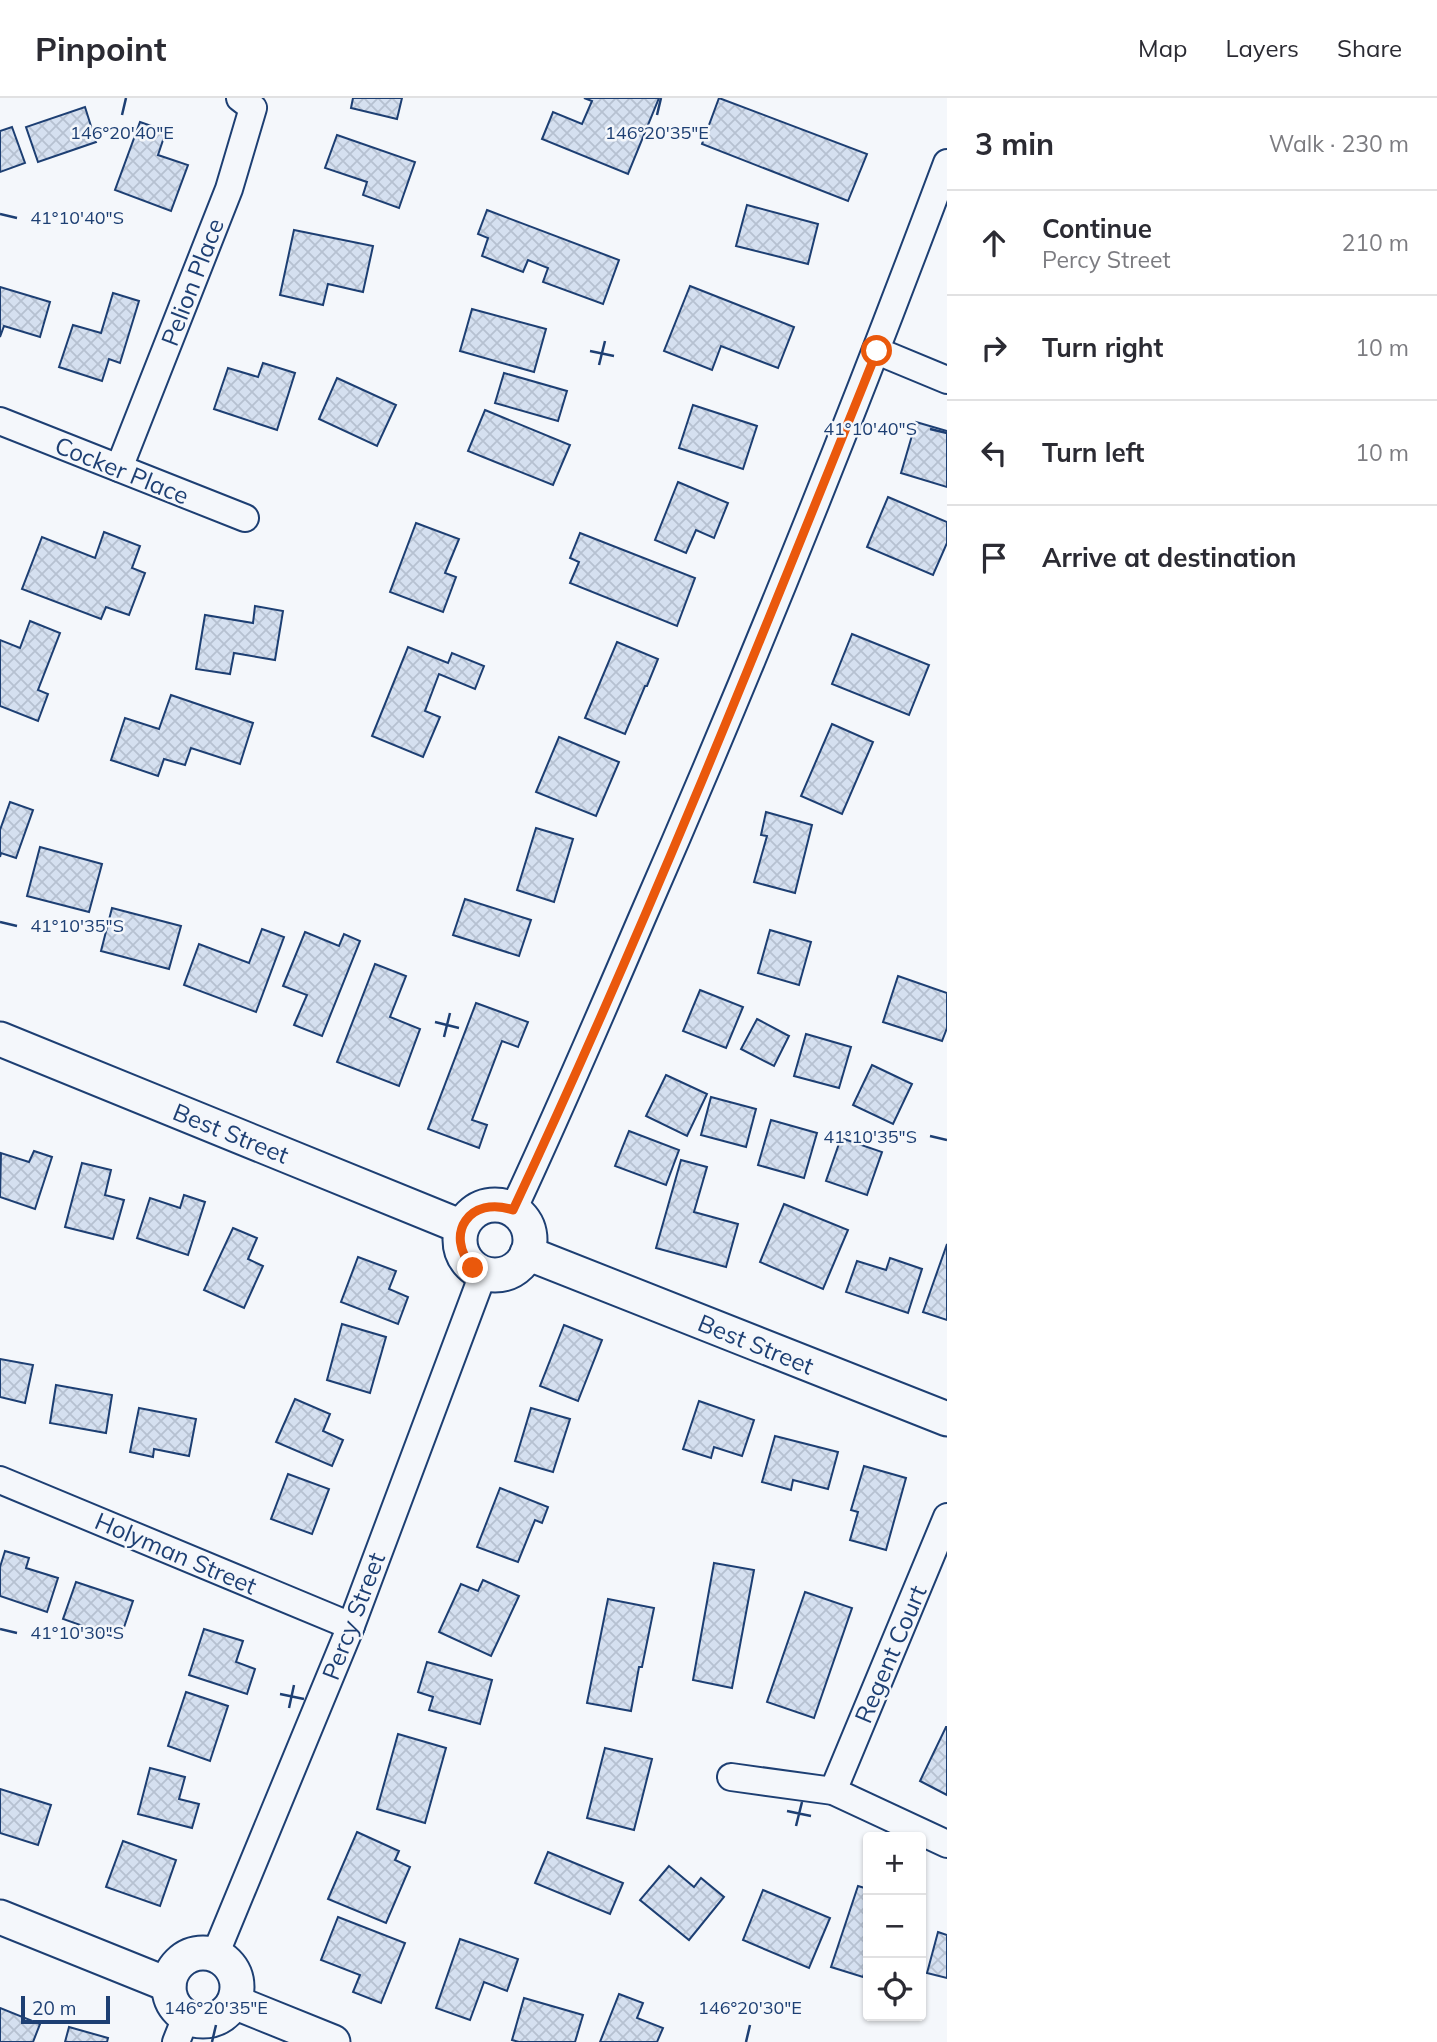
<!DOCTYPE html>
<html lang="en">
<head>
<meta charset="utf-8">
<style>
  :root { --surface:#fff; --page:#f2f2f3; --text:#2b2b33; --muted:#7c7c81; --line:#e1e1e2 }
  body { margin:0; font-family:Mulish,sans-serif; background:var(--page); color:var(--text) }
  .controls { position:absolute; right:21px; bottom:21px; display:grid; overflow:hidden; border-radius:7px; box-shadow:0 2px 5px #0004 }
  .controls button { width:63px; height:63px; display:grid; place-items:center; padding:0; border:0; border-bottom:2px solid var(--line); background:var(--surface); color:var(--text); font:35px sans-serif }
  .scale { position:absolute; left:21px; bottom:18px; width:89px; box-sizing:border-box; padding-left:7px; border:4px solid #1d3f73; border-top:0; font-size:19px; line-height:24px; white-space:nowrap; color:#1d3f73; -webkit-text-stroke:5px #f4f7fb; paint-order:stroke }
  .stop { position:absolute; width:21px; height:21px; margin:-16px; border:5px solid #ea580c; border-radius:50%; background:#fff }
  .stop.end { background:#ea580c; border-color:#fff; box-shadow:0 2px 7px #0008 }
  .list { margin:0; padding:0; list-style:none }
  h2 { display:flex; justify-content:space-between; align-items:center; height:91px; margin:0; padding:0 28px; font-size:30px }
  h2 small { font-size:23px; font-weight:400; color:var(--muted) }
  .list li { display:grid; grid-template-columns:46px 1fr auto; gap:21px; align-items:center; box-sizing:border-box; height:105px; padding:0 28px; border-top:2px solid var(--line) }
  .list b { display:block; font-size:26px; white-space:nowrap }
  .list p { margin:0; font-size:23px; white-space:nowrap; color:var(--muted) }
  .list em { font-size:23px; font-style:normal; color:var(--muted) }
  .icon { flex:none; width:38px; height:38px; fill:none; stroke:currentColor; stroke-width:2; stroke-linecap:round; stroke-linejoin:round }
  .map { position:relative; flex:none; width:947px; height:1944px; overflow:hidden }
  header { display:flex; align-items:center; gap:42px; box-sizing:border-box; height:98px; padding:0 35px; background:var(--surface); border-bottom:2px solid var(--line) }
  header strong { font-size:33px }
  nav { display:flex; gap:38px; margin-inline-start:auto; font-size:24px }
  main { display:flex }
  aside { flex:1; background:var(--surface) }
  .map>svg:first-child { display:block }
  .building { fill:url(#building-cross-hatch); stroke:#1d3f73; stroke-width:2 }
  .lines { fill:none; stroke-linecap:round; stroke-linejoin:round }
  .minor-casing { stroke:#1d3f73; stroke-width:30 }
  .tertiary-casing { stroke:#1d3f73; stroke-width:37 }
  .minor { stroke:#f4f7fb; stroke-width:26 }
  .tertiary { stroke:#f4f7fb; stroke-width:33 }
  .route { stroke:#ea580c; stroke-width:9 }
  .ticks { fill:none; stroke:#1d3f73; stroke-width:2.5 }
  .labels { text-anchor:middle; dominant-baseline:central; stroke-width:5; stroke-linejoin:round; paint-order:stroke }
  .street-label { font-size:24px; fill:#1d3f73; stroke:#f4f7fb }
  .ticks-label { font-size:18px; text-anchor:middle; fill:#1d3f73; stroke:#f4f7fb; stroke-width:5; stroke-linejoin:round; paint-order:stroke }
</style>
</head>
<body>
<header>
<strong>Pinpoint</strong>
<nav><a>Map</a><a>Layers</a><a>Share</a></nav>
</header>
<main>
<div class="map">
<svg width="947" height="1944" viewBox="0 0 947 1944">
  <defs>
    <pattern id="building-cross-hatch" width="8" height="8" patternUnits="userSpaceOnUse" patternTransform="scale(1.75)"><rect width="8" height="8" fill="#d5e0f0"/><path d="M0 0l8 8M0 8l8-8" fill="none" stroke="#b6c1d1"/></pattern>
  </defs>
  <rect width="100%" height="100%" fill="#f4f7fb"/>
  <g class="building">
    <polygon points="353,0 402,0 397,21 351,10"/>
    <polygon points="584,0 659,0 628,76 542,41 553,14 582,26 592,3"/>
    <polygon points="719,0 867,56 848,103 702,46"/>
    <polygon points="85,9 96,44 38,64 26,29"/>
    <polygon points="140,24 166,33 158,57 188,67 171,113 115,92"/>
    <polygon points="12,29 25,65 0,74 0,33"/>
    <polygon points="337,37 415,64 399,110 363,97 367,84 325,70"/>
    <polygon points="747,107 818,126 808,166 736,148"/>
    <polygon points="487,112 619,162 603,206 543,184 548,170 528,162 523,174 482,158 488,140 478,136"/>
    <polygon points="294,132 373,148 363,194 328,186 323,207 280,197"/>
    <polygon points="690,188 794,229 778,270 721,248 712,272 664,253"/>
    <polygon points="0,189 50,204 40,239 4,228 0,239"/>
    <polygon points="113,195 139,203 120,265 109,261 102,283 59,269 73,227 101,235"/>
    <polygon points="472,211 546,231 534,274 460,253"/>
    <polygon points="263,265 295,275 277,332 214,311 228,270 258,279"/>
    <polygon points="504,275 567,293 558,323 495,305"/>
    <polygon points="337,280 396,307 377,348 319,321"/>
    <polygon points="693,307 757,328 743,371 679,350"/>
    <polygon points="485,312 570,347 553,387 468,353"/>
    <polygon points="916,324 947,333 947,389 901,375"/>
    <polygon points="678,384 728,405 714,440 696,432 686,455 655,442"/>
    <polygon points="888,399 947,424 947,445 933,477 867,449"/>
    <polygon points="416,425 459,441 445,475 456,479 443,514 390,494"/>
    <polygon points="104,434 140,448 132,470 145,475 129,517 106,509 101,521 22,491 42,439 95,460"/>
    <polygon points="580,435 695,480 677,528 570,485 579,464 570,460"/>
    <polygon points="255,508 283,513 275,562 234,555 230,576 196,571 205,517 253,525"/>
    <polygon points="30,523 60,535 38,592 48,596 38,623 0,608 0,542 20,550"/>
    <polygon points="852,536 929,567 909,617 832,586"/>
    <polygon points="617,544 658,561 647,588 645,588 625,636 585,620"/>
    <polygon points="408,549 448,565 452,555 484,568 475,591 439,576 425,613 440,619 423,659 372,638"/>
    <polygon points="171,597 253,625 240,666 191,650 185,667 164,661 158,678 111,662 125,620 159,631"/>
    <polygon points="832,626 873,644 842,716 801,698"/>
    <polygon points="559,639 619,664 596,718 536,694"/>
    <polygon points="10,704 33,712 16,760 1,755 0,759 0,732"/>
    <polygon points="766,714 812,727 795,795 754,784 767,738 761,737"/>
    <polygon points="536,730 573,741 554,804 517,792"/>
    <polygon points="40,749 102,766 89,814 27,798"/>
    <polygon points="465,801 531,822 519,858 453,837"/>
    <polygon points="112,810 181,828 169,871 101,853"/>
    <polygon points="262,831 284,839 256,914 184,887 199,846 249,865"/>
    <polygon points="770,832 811,844 799,887 758,875"/>
    <polygon points="305,834 339,848 344,836 360,843 322,938 294,927 307,897 283,888"/>
    <polygon points="375,866 406,878 390,919 420,931 399,988 337,964"/>
    <polygon points="898,878 947,895 947,930 942,943 883,924"/>
    <polygon points="700,892 743,909 726,950 683,933"/>
    <polygon points="476,905 528,924 518,949 502,943 472,1022 487,1027 479,1050 428,1031"/>
    <polygon points="757,921 789,938 774,968 741,951"/>
    <polygon points="806,936 851,949 839,990 794,978"/>
    <polygon points="872,967 912,986 893,1026 853,1007"/>
    <polygon points="666,977 707,996 687,1038 646,1018"/>
    <polygon points="711,999 756,1011 746,1049 701,1037"/>
    <polygon points="771,1022 817,1035 804,1080 758,1067"/>
    <polygon points="629,1033 679,1052 666,1087 615,1068"/>
    <polygon points="841,1040 882,1054 867,1097 826,1083"/>
    <polygon points="34,1053 52,1059 35,1111 0,1099 1,1055 29,1064"/>
    <polygon points="681,1062 707,1069 694,1114 738,1126 726,1169 656,1150"/>
    <polygon points="82,1065 111,1072 105,1097 124,1102 113,1141 65,1129"/>
    <polygon points="184,1097 205,1104 188,1157 137,1140 150,1100 180,1110"/>
    <polygon points="784,1106 848,1132 823,1191 760,1164"/>
    <polygon points="233,1130 257,1140 248,1161 263,1168 244,1210 204,1192"/>
    <polygon points="947,1146 947,1222 923,1214"/>
    <polygon points="358,1159 396,1173 389,1191 408,1199 398,1226 341,1204"/>
    <polygon points="890,1160 922,1171 908,1215 846,1194 857,1163 886,1172"/>
    <polygon points="342,1226 386,1239 370,1295 327,1282"/>
    <polygon points="564,1227 602,1242 578,1303 540,1288"/>
    <polygon points="0,1261 33,1267 25,1305 0,1299"/>
    <polygon points="56,1287 112,1297 106,1335 50,1325"/>
    <polygon points="295,1301 330,1316 323,1333 343,1342 332,1368 276,1344"/>
    <polygon points="699,1303 754,1322 742,1358 714,1349 711,1360 683,1351"/>
    <polygon points="139,1310 196,1321 189,1358 154,1351 153,1359 130,1354"/>
    <polygon points="531,1310 570,1321 553,1374 515,1363"/>
    <polygon points="775,1338 838,1354 828,1391 793,1382 791,1392 762,1384"/>
    <polygon points="864,1368 906,1380 886,1452 850,1442 858,1414 851,1412"/>
    <polygon points="288,1376 329,1391 312,1436 271,1421"/>
    <polygon points="500,1390 548,1409 542,1425 535,1422 518,1464 477,1449"/>
    <polygon points="5,1453 29,1460 26,1470 58,1480 47,1514 0,1498 0,1469"/>
    <polygon points="714,1465 754,1472 732,1590 693,1582"/>
    <polygon points="483,1482 519,1498 491,1558 439,1534 461,1486 478,1493"/>
    <polygon points="76,1484 133,1503 120,1541 63,1521"/>
    <polygon points="805,1494 852,1510 814,1620 767,1604"/>
    <polygon points="608,1501 654,1510 642,1569 639,1569 631,1613 587,1605"/>
    <polygon points="204,1531 243,1543 236,1564 255,1571 247,1596 189,1577"/>
    <polygon points="427,1564 492,1582 480,1626 429,1612 433,1599 418,1594"/>
    <polygon points="186,1594 228,1608 210,1663 168,1648"/>
    <polygon points="946,1629 947,1629 947,1697 920,1683"/>
    <polygon points="398,1636 446,1650 425,1725 377,1711"/>
    <polygon points="605,1650 652,1661 634,1732 587,1720"/>
    <polygon points="150,1670 185,1679 179,1701 199,1706 192,1730 138,1716"/>
    <polygon points="0,1691 51,1707 38,1747 0,1735"/>
    <polygon points="357,1734 399,1753 395,1762 410,1769 386,1825 328,1801"/>
    <polygon points="123,1743 176,1762 160,1808 106,1789"/>
    <polygon points="548,1754 623,1785 610,1816 535,1785"/>
    <polygon points="669,1768 694,1789 701,1780 724,1799 689,1842 640,1802"/>
    <polygon points="858,1788 868,1791 868,1862 863,1879 831,1869"/>
    <polygon points="763,1792 830,1820 809,1870 743,1842"/>
    <polygon points="338,1819 405,1845 381,1905 353,1894 360,1877 321,1862"/>
    <polygon points="938,1834 947,1837 947,1880 927,1875"/>
    <polygon points="460,1841 518,1861 507,1893 484,1884 470,1922 436,1910"/>
    <polygon points="619,1896 643,1905 637,1920 663,1930 657,1944 600,1944"/>
    <polygon points="524,1900 583,1917 575,1944 519,1944 512,1942"/>
    <polygon points="0,1910 40,1926 33,1944 0,1944"/>
    <polygon points="69,1929 108,1940 107,1944 65,1944"/>
  </g>
  <g class="lines">
    <defs>
      <g id="minor">
        <polyline points="877,253 947,282"/>
        <polyline points="0,323 245,420"/>
        <polyline points="119,370 229,91 253,10 240,0"/>
        <path d="M513,1112C558,1016 600,918 642,820C751,571 852,319 947,65"/>
        <polyline points="0,1382 351,1528"/>
        <polyline points="731,1679 833,1693 947,1746"/>
        <polyline points="833,1693 947,1419"/>
        <polyline points="215,1857 351,1528 483,1176"/>
        <polyline points="176,1944 186,1919"/>
      </g>
      <g id="tertiary">
        <polyline points="0,941 462,1129"/>
        <circle cx="495" cy="1142" r="35"/>
        <polyline points="527,1155 947,1321"/>
        <polyline points="0,1819 169,1887"/>
        <circle cx="203" cy="1889" r="34"/>
        <polyline points="234,1904 333,1944"/>
      </g>
    </defs>
    <use href="#minor" class="minor-casing"/>
    <use href="#tertiary" class="tertiary-casing"/>
    <use href="#minor" class="minor"/>
    <use href="#tertiary" class="tertiary"/>
  </g>
  <g class="lines">
    <path class="route" d="M473,1170C443,1136 470,1097 513,1112C645,831 761,541 877,253"/>
  </g>
  <path class="ticks" d="M122,17L126,0M657,17L661,0M0,116L17,120M590,253L614,258M599,267L605,243M930,331L947,335M0,824L17,828M435,924L459,930M444,939L450,915M930,1038L947,1042M0,1531L17,1535M280,1596L304,1601M289,1610L294,1587M787,1713L811,1718M796,1728L802,1704M212,1944L216,1927M746,1944L750,1927"/>
  <g class="labels">
    <g class="street-label">
      <text transform="translate(192 184) rotate(-69)">Pelion Place</text>
      <text transform="translate(122 372) rotate(22)">Cocker Place</text>
      <text transform="translate(231 1035) rotate(22)">Best Street</text>
      <text transform="translate(756 1246) rotate(22)">Best Street</text>
      <text transform="translate(176 1455) rotate(23)">Holyman Street</text>
      <text transform="translate(353 1518) rotate(-69)">Percy Street</text>
      <text transform="translate(890 1556) rotate(-67)">Regent Court</text>
    </g>
  </g>
  <g class="ticks-label">
    <text x="657" y="41">146°20'35"E</text>
    <text x="122" y="41">146°20'40"E</text>
    <text x="77" y="126">41°10'40"S</text>
    <text x="870" y="337">41°10'40"S</text>
    <text x="77" y="834">41°10'35"S</text>
    <text x="870" y="1045">41°10'35"S</text>
    <text x="77" y="1541">41°10'30"S</text>
    <text x="216" y="1916">146°20'35"E</text>
    <text x="750" y="1916">146°20'30"E</text>
  </g>
</svg>
<div class="controls">
<button>+</button>
<button>−</button>
<button><svg class="icon" aria-label="locate" viewBox="0 0 24 24"><circle cx="12" cy="12" r="6"/><path d="M12 2v4M12 18v4M2 12h4M18 12h4"/></svg></button>
</div>
<div class="scale">20 m</div>
<div class="stop" style="left:877px;top:253px"></div>
<div class="stop end" style="left:473px;top:1170px"></div>
</div>
<aside>
<h2>3 min<small>Walk · 230 m</small></h2>
<ul class="list">
<li><svg class="icon" aria-label="ahead" viewBox="0 0 24 24"><path d="M12 20V5M6 11l6-6 6 6"/></svg><div><b>Continue</b><p>Percy Street</p></div><em>210 m</em></li>
<li><svg class="icon" aria-label="right" viewBox="0 0 24 24"><path d="M7 20v-9h11M14 6l5 5-5 5"/></svg><div><b>Turn right</b></div><em>10 m</em></li>
<li><svg class="icon" aria-label="left" viewBox="0 0 24 24"><path d="M17 20v-9H6M10 6l-5 5 5 5"/></svg><div><b>Turn left</b></div><em>10 m</em></li>
<li><svg class="icon" aria-label="arrive" viewBox="0 0 24 24"><path d="M6 21V4h12l-3 4 3 4H6"/></svg><div><b>Arrive at destination</b></div></li>
</ul>
</aside>
</main>
</body>
</html>
